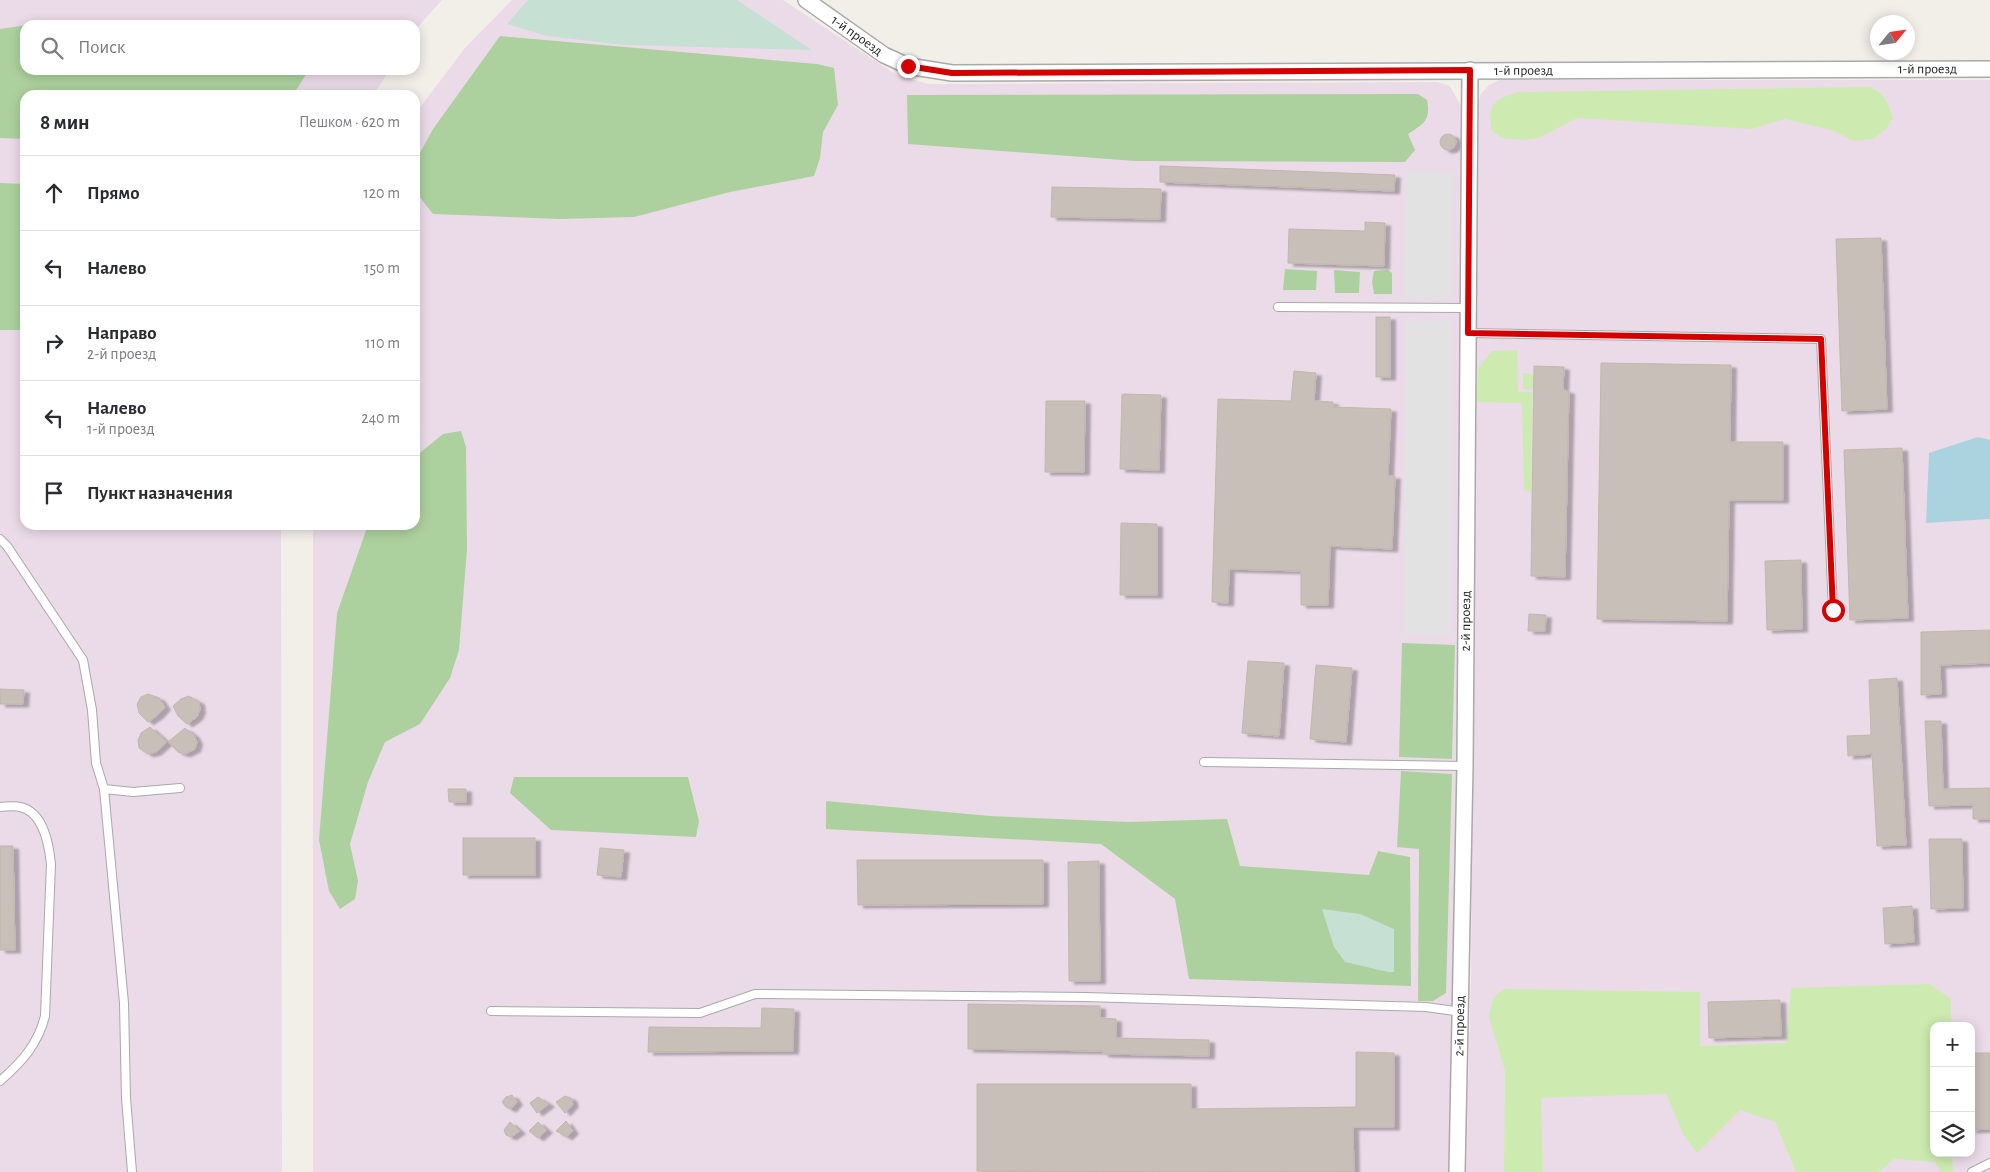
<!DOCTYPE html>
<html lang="ru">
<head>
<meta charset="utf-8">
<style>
  :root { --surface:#fff; --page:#f2f2f3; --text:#2b2b33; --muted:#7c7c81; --line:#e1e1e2 }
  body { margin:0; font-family:"Alegreya Sans",sans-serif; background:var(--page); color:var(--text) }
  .controls { position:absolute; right:15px; bottom:15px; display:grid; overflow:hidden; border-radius:10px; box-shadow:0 2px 12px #0003 }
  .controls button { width:45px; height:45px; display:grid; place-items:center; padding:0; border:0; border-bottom:1px solid var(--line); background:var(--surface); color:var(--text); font:25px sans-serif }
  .compass { position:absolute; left:1870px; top:15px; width:45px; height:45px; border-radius:50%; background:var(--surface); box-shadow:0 2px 12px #0003; rotate:61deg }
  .stop { position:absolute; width:15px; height:15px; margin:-11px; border:4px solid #d40000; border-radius:50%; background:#fff }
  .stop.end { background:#d40000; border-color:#fff; box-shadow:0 1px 5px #0008 }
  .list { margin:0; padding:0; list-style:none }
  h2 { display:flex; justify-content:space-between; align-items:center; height:65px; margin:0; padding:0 20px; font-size:21px }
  h2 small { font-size:16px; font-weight:400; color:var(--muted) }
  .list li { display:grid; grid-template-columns:32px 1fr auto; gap:15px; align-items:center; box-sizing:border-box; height:75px; padding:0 20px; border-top:1px solid var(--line) }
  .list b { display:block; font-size:19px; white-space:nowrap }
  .list p { margin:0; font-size:16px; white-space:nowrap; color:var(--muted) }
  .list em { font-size:16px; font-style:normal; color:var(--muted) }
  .icon { flex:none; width:28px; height:28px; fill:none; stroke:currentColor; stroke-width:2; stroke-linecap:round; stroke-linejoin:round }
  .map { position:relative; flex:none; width:1990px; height:1172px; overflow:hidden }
  .search { position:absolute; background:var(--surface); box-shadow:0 2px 12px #0003; left:20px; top:20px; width:400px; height:55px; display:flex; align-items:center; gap:12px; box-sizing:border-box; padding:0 18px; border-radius:15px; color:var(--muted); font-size:19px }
  .panel { position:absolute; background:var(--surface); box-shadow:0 2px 12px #0003; left:20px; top:90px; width:400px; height:440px; border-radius:15px }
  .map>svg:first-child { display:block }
  .industrial { fill:#ebdbe8; fill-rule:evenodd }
  .grass { fill:#cdebb0 }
  .forest { fill:#add19e }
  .wetland { fill:#c6e0d4 }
  .parking { fill:#e2e2e2 }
  .water { fill:#aad3df }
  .building { fill:#c7bfb8; stroke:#c4b6ab; filter:url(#shadow) }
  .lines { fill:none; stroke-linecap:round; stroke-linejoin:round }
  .service-casing { stroke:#a9a9a9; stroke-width:10 }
  .minor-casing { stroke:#a9a9a9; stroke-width:18 }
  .service { stroke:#fff; stroke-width:8 }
  .minor { stroke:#fff; stroke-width:15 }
  .route { stroke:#d40000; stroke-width:6 }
  .labels { text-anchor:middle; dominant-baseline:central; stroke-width:4; stroke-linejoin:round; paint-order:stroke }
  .street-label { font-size:14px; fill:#222; stroke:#fff }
</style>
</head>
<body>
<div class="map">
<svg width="1990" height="1172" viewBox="0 0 1990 1172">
  <defs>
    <filter id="shadow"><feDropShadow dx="5.5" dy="3" stdDeviation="1" flood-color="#0004"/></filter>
  </defs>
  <rect width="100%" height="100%" fill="#f2efe9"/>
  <g class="industrial">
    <polygon points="0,0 442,0 415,30 415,25 25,25 25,70 389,70 374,95 25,95 25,525 281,525 282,1172 0,1172"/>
    <polygon points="512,0 783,0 898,76 929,84 1437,82 1450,86 1461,106 1461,331 1455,977 1449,1172 313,1172 313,525 415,525 415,114 465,48"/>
    <path d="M1500,80H1990V1172H1466L1471,979L1477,105L1481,94L1489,85ZM1934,1026H1971V1153H1934Z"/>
  </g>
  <g class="grass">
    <path d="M1870,87C1884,93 1889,104 1893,118L1886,129L1873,139L1854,141L1831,130L1785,119L1751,129L1577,118L1539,138L1523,140L1502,138L1492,131C1487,105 1493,100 1517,92Z"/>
    <polygon points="1517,350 1518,392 1532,392 1531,492 1524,491 1522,403 1477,402 1478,368 1492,351"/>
    <path d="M1523,373C1535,373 1549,383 1560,388L1523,389Z"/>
    <polygon points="1930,984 1951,999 1951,1026 1934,1026 1934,1153 1952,1153 1953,1172 1941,1172 1935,1162 1894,1159 1879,1172 1796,1172 1775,1122 1740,1110 1697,1153 1684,1136 1666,1094 1541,1098 1543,1172 1504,1172 1505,1071 1489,1017 1493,998 1504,989 1700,992 1700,1046 1786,1043 1791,988"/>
  </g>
  <g class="forest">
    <polygon points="47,22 126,25 25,25 25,70 309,70 293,95 25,95 25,139 0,138 0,29"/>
    <polygon points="500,36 817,64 834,68 838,105 823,132 820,158 814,176 730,192 634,217 560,219 433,214 415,191 415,162 433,129"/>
    <path d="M1418,94L1427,100C1431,120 1424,124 1408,134L1415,150L1405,162L1135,161L908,144L907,95Z"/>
    <polygon points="0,183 25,184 25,330 0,330"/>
    <polygon points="1285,269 1317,271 1316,290 1283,290"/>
    <polygon points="1334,270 1360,272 1359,293 1335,293"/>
    <polygon points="1388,270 1392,273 1392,294 1374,294 1372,282 1374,271"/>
    <polygon points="461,431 466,447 467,549 459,650 450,678 420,724 385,742 368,782 350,844 358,881 355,899 340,909 329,891 319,840 337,613 368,525 415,525 415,457 443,434"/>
    <polygon points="1402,643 1455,645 1452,759 1399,757"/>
    <polygon points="1401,771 1452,774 1446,993 1433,1001 1418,1001 1419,849 1397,847"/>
    <polygon points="514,777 688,777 699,821 696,837 551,830 510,793"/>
    <polygon points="826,801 990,816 1128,822 1227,819 1240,866 1369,875 1378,851 1410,857 1411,986 1189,979 1175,899 1101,844 826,829"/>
  </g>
  <g class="wetland">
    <polygon points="528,0 737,0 812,50 624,45 547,36 507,24"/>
    <polygon points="1322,909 1360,914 1394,929 1394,972 1388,972 1345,962 1334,947"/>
  </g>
  <g class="parking">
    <polygon points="1407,171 1454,173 1451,299 1403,297"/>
    <polygon points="1406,321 1452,321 1450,636 1404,635"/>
  </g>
  <polygon class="water" points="1978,437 1990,440 1990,519 1926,523 1929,453"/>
  <g class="building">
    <circle cx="1448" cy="142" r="8"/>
    <polygon points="1160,166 1395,175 1394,191 1160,182"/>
    <polygon points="1052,187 1161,189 1160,219 1051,217"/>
    <polygon points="1365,222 1385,223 1384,266 1288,263 1289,229 1365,231"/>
    <polygon points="1881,238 1887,409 1842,411 1836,239"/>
    <rect x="1376" y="317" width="14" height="60"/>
    <polygon points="1601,363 1731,365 1730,442 1783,442 1783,500 1729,500 1727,621 1597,619"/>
    <polygon points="1534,366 1564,367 1563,390 1569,391 1565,577 1531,576"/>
    <polygon points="1294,371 1316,373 1314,401 1333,402 1333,407 1391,409 1388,476 1395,476 1392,549 1330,546 1328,605 1301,605 1301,571 1229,569 1228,603 1212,602 1218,399 1291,401"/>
    <polygon points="1122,394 1161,395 1159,470 1120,469"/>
    <polygon points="1046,401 1085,401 1084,472 1045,472"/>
    <polygon points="1902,448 1908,618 1850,620 1844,450"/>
    <polygon points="1121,523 1157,524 1157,595 1120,595"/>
    <polygon points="1801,560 1802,629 1767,630 1765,561"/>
    <polygon points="1529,614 1546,615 1545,631 1528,631"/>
    <polygon points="1990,630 1990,663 1940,665 1941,694 1921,695 1921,632"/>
    <polygon points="1248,661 1284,663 1279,736 1242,733"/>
    <polygon points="1316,665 1352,668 1346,742 1310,739"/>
    <polygon points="1897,678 1906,845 1877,846 1872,754 1848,756 1847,736 1871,735 1869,680"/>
    <polygon points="0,689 24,690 23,704 0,704"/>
    <polygon points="148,694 159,698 165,707 158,715 148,722 139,713 137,704 141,697"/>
    <polygon points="189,696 199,702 200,710 197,717 187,724 178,716 173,706 181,699"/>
    <polygon points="1925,721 1941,721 1943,789 1990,788 1990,819 1973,819 1973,805 1929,806"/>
    <polygon points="150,727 167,742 156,752 148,754 139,748 138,740 141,733"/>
    <polygon points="185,728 194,735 197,742 195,749 185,754 178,752 168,742"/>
    <polygon points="448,789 466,789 466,802 449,802"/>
    <rect x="463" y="838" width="72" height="37"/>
    <polygon points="1929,839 1962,839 1963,908 1931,909"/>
    <polygon points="0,846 13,846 15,950 0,950"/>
    <polygon points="600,848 624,850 621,877 597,875"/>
    <polygon points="857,860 1043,860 1043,904 858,905"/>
    <polygon points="1099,861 1100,981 1069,981 1068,862"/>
    <polygon points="1912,906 1914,942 1885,944 1883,908"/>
    <polygon points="1780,1000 1781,1036 1709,1038 1708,1002"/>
    <polygon points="968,1004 1100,1006 1100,1018 1116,1019 1116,1038 1209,1040 1209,1056 1103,1054 1103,1051 968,1049"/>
    <polygon points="762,1008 794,1009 793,1051 648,1052 649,1027 761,1028"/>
    <polygon points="1356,1052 1394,1053 1394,1127 1353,1127 1354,1172 977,1171 977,1084 1191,1084 1191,1109 1356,1107"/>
    <polygon points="1971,1053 1990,1053 1990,1129 1971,1130"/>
    <polygon points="512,1095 517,1102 511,1109 506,1107 502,1102 506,1097"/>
    <polygon points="565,1096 571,1098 573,1104 565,1113 556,1102"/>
    <polygon points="538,1097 549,1104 537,1113 530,1103"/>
    <polygon points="566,1121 573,1131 567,1137 556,1131"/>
    <polygon points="510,1122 520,1131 511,1137 506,1135 504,1130"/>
    <polygon points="538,1122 547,1130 538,1138 529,1131"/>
  </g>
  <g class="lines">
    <defs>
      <g id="service">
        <polyline points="1278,307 1468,308"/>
        <polyline points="1468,333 1821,339 1833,610"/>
        <polyline points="0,539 7,546 83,660 92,710 96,763 104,789 133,792 180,788"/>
        <polyline points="1204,762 1465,766"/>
        <polyline points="104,789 124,1003 126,1098 132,1172"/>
        <path d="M0,807C6,807 14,805 20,807C44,812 49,845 51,864L45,1016C38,1044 22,1062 0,1081"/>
        <polyline points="491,1011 700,1013 755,994 1085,997 1426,1007 1462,1012"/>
        <polyline points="1972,1172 1990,1163"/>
      </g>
      <g id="minor">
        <path id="s1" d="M806,0L884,55L908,66L952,73L1990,69"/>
        <path id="s2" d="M1457,1172L1465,766L1470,70"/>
      </g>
    </defs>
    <use href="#service" class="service-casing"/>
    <use href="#minor" class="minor-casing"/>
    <use href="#service" class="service"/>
    <use href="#minor" class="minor"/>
  </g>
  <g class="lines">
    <polyline class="route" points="908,66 952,73 1470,70 1468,333 1821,339 1833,610"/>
  </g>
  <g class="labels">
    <g class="street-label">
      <text stroke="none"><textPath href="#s1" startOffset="62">1-й проезд</textPath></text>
      <text stroke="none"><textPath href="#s1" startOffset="1142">1-й проезд</textPath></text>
      <text stroke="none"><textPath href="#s1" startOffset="738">1-й проезд</textPath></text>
      <text stroke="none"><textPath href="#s2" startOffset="551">2-й проезд</textPath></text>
      <text stroke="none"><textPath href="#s2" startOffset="146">2-й проезд</textPath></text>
    </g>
  </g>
</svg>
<div class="controls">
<button>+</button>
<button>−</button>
<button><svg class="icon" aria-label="layers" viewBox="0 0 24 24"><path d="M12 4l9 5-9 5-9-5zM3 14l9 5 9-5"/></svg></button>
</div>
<svg class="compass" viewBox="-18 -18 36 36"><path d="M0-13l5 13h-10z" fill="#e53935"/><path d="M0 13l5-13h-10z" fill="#7c7c81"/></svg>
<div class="stop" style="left:1833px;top:610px"></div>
<div class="stop end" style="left:908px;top:66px"></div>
<div class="search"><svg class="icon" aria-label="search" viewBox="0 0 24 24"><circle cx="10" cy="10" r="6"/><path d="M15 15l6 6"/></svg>Поиск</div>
<section class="panel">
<h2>8 мин<small>Пешком · 620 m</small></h2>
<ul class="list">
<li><svg class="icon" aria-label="ahead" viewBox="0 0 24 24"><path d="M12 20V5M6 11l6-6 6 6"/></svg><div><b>Прямо</b></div><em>120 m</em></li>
<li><svg class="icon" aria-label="left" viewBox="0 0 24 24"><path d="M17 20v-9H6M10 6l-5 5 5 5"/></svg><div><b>Налево</b></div><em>150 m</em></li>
<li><svg class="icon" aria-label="right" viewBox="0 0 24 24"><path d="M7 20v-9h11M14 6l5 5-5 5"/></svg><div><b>Направо</b><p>2-й проезд</p></div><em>110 m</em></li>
<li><svg class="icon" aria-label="left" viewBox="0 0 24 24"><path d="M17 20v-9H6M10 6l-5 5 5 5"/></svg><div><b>Налево</b><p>1-й проезд</p></div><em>240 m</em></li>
<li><svg class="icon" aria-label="arrive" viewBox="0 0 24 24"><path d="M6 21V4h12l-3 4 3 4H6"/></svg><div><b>Пункт назначения</b></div></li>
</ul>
</section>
</div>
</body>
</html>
